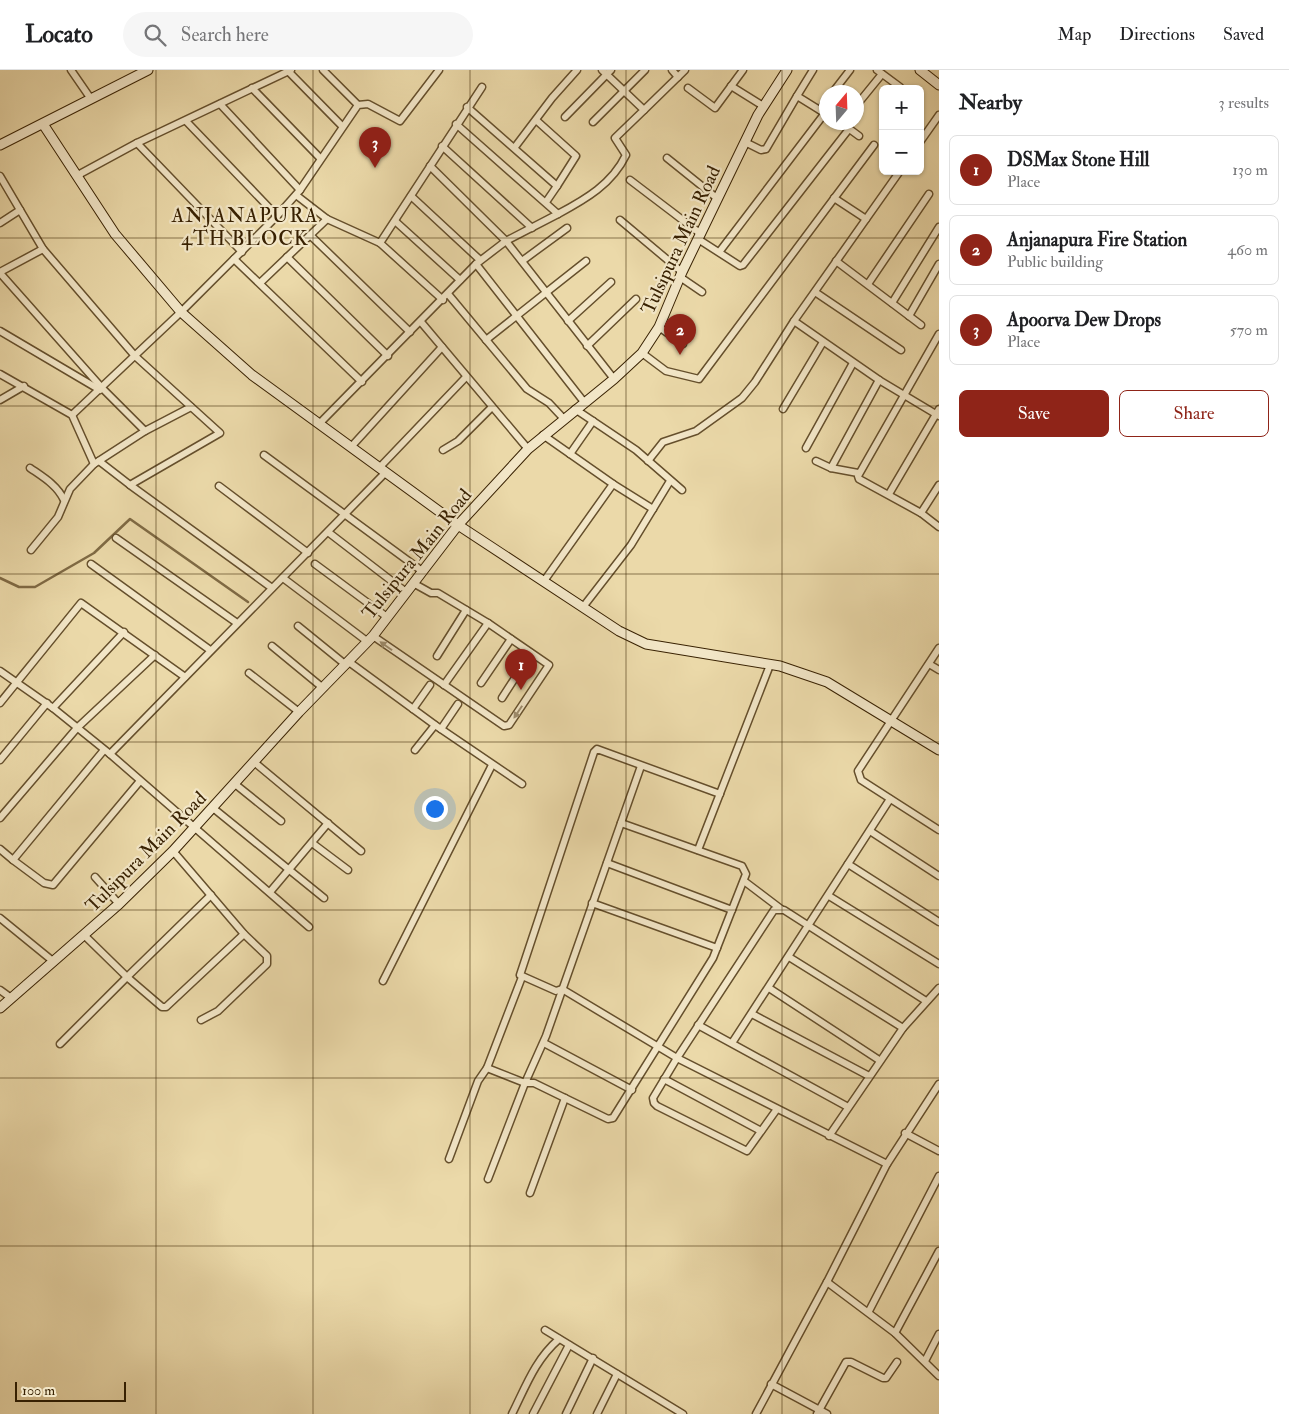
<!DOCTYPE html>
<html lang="en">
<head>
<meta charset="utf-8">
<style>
  :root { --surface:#fff; --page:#f6f6f6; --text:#202124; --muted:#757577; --line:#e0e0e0; --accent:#8f2418 }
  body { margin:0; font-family:"IM FELL Double Pica",serif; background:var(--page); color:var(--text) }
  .controls { position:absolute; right:15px; top:15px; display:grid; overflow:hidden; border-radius:8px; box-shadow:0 1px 4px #0004 }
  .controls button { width:45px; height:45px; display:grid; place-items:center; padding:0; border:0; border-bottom:1px solid var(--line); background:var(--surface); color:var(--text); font:25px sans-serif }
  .compass { position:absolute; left:819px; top:15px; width:45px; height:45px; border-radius:50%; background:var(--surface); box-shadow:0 1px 4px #0004; rotate:19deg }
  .scale { position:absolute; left:15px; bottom:12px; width:111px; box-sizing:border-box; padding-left:5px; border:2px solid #382102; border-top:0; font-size:14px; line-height:18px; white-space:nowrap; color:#382102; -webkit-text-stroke:4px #f2e6c7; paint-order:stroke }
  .you { position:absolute; left:434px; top:738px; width:18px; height:18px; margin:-12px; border:4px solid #fff; border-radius:50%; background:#1a73e8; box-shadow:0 0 0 8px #1a73e833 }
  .badge { display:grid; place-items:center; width:32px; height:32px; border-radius:50%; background:var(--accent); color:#fff; font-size:16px; font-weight:700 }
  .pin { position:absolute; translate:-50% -41px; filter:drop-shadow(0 1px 2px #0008) }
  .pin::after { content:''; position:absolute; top:26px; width:18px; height:15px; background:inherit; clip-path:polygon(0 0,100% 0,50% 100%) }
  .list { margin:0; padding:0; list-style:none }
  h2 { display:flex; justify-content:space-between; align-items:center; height:65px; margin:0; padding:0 20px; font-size:21px }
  h2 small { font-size:16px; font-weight:400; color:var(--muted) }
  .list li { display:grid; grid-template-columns:32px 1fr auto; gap:15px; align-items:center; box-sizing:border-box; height:70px; margin:0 10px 10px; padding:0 10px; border:1px solid var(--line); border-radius:8px }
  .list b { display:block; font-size:19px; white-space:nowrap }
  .list p { margin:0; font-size:16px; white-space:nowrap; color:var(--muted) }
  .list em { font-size:16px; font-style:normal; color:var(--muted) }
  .actions { display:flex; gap:10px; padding:15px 20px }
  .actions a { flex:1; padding:11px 0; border:1px solid var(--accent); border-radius:8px; text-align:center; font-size:18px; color:var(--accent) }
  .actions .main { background:var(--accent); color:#fff }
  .icon { flex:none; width:28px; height:28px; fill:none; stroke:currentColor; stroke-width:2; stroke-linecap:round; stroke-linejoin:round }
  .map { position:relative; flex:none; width:939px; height:1344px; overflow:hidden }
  header { display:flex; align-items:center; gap:30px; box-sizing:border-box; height:70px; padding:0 25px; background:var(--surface); border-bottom:1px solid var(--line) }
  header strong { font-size:24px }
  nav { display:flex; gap:28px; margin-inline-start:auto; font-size:18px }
  .search { width:350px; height:45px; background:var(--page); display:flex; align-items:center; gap:12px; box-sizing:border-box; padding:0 18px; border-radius:28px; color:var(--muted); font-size:19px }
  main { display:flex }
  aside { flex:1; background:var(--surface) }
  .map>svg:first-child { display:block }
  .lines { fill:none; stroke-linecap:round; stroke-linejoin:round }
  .stream { stroke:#7f6a44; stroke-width:2.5 }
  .street-casing { stroke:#654f2c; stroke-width:9 }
  .secondary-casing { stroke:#382102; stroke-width:11 }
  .street { stroke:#f2e6c7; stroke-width:6 }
  .secondary { stroke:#f2e6c7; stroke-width:9 }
  .oneway { fill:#9e8d6e }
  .grid { fill:none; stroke:#382102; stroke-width:1; stroke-opacity:0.55 }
  .labels { text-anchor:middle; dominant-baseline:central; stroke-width:4.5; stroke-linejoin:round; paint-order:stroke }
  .street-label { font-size:19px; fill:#382102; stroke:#f2e6c7 }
  .neighbourhood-label { font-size:20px; letter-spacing:1px; fill:#382102; stroke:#f2e6c7 }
</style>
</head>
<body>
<header>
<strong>Locato</strong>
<div class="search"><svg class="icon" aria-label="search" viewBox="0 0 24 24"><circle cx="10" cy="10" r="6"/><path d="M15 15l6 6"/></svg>Search here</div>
<nav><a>Map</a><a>Directions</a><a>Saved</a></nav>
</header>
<main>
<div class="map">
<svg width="939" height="1344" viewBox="0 0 939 1344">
  <rect width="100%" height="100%" fill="#ebd9a9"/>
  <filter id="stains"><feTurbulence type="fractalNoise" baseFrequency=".004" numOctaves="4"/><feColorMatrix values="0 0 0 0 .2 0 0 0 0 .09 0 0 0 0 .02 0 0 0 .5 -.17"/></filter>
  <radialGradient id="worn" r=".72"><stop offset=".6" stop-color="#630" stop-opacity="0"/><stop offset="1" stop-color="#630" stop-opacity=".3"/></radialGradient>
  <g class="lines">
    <polyline class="stream" points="0,508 19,517 35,517 94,483 130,449 248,532"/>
    <defs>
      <g id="street">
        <polyline points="71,0 91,29"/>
        <polyline points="323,0 358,35"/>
        <polyline points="672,0 678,7"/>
        <polyline points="877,0 900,17"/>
        <polyline points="288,1 342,56"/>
        <polyline points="731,16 763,36"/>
        <polyline points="252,18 320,88"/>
        <polyline points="688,18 715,38 743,0"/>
        <polyline points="833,22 850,0"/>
        <polyline points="797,26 813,0"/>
        <polyline points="220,34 300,120"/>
        <polyline points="856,36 882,4"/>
        <polyline points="467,37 557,116 546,132"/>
        <polyline points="644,40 685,0"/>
        <polyline points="820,40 826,31"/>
        <polyline points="565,47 611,0"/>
        <polyline points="536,50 576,86 557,116"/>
        <polyline points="186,51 277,146"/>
        <polyline points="593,52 645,0"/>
        <polyline points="840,52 859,66"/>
        <polyline points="745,72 761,80 766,79 797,26 826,44"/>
        <polyline points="920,72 939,45"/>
        <polyline points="137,73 242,182"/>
        <polyline points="442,76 532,158"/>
        <polyline points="515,77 552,28 577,0"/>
        <polyline points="667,88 718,129"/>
        <polyline points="430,96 506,171 614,309"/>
        <polyline points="900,101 794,251 879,310 939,346"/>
        <polyline points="78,105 137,73 291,0"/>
        <polyline points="0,106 43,179 135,286 220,363 130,415 272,518"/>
        <polyline points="630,110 701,164"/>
        <polyline points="296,125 327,149 380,173 482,17"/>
        <polyline points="411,126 480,190"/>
        <polyline points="834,128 866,149"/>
        <path d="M558,144C586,129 612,114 626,85L615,68L644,40L602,0"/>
        <polyline points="620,150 682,202"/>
        <polyline points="395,151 460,210"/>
        <polyline points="0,153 20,140"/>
        <polyline points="310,165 410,262"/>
        <polyline points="698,169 740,196 743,195 849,59"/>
        <polyline points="380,173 443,230"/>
        <polyline points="720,181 825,43"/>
        <polyline points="287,187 388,286"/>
        <polyline points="234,189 362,312"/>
        <polyline points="522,191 567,158"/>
        <polyline points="836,191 921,255"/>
        <polyline points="476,194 584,332"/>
        <polyline points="0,202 43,179"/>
        <polyline points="0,203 102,318 145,361"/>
        <polyline points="680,207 702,222"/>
        <polyline points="260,213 327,149"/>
        <polyline points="868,214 929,124"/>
        <polyline points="815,222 901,280"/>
        <polyline points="448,224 527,319 549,333 564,349"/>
        <polyline points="892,233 939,157"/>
        <polyline points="909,246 939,194"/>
        <polyline points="568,251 611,212"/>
        <polyline points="421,252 528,379"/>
        <polyline points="659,257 683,274"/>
        <polyline points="0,261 100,320"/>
        <polyline points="939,264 858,406 859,409 921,443 939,415"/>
        <polyline points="486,270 586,191"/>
        <polyline points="587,276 636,229"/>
        <polyline points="642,283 666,301 699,309 874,75"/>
        <polyline points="0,304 72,345 94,394"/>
        <polyline points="0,330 24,316"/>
        <polyline points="575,339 636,380 682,420"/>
        <polyline points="783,339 823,272"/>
        <polyline points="72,345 181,242 277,146 300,120 358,35 368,34 400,51 439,0"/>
        <polyline points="319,354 476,194 506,171 558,144 456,54"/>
        <polyline points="543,365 613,414 544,511"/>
        <polyline points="351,377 442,277"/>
        <polyline points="806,378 853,293"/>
        <polyline points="443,380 458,371 492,337"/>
        <polyline points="570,384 593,351"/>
        <polyline points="264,385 422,501"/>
        <polyline points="99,391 130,415"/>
        <polyline points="648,391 663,372 696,361 742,328 755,312 794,251"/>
        <polyline points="816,391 831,398 858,403"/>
        <path d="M30,398C43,407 57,415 64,430"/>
        <polyline points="379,398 466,307"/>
        <polyline points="831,398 879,310"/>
        <polyline points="613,414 653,439"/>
        <polyline points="219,416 308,483"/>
        <polyline points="889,424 939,339"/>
        <polyline points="921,443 939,457"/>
        <polyline points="328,462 406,522"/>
        <polyline points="116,468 237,553"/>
        <polyline points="31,480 58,447 70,419 94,394 145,361 191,337"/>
        <polyline points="91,494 210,580"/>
        <polyline points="315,494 387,547"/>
        <polyline points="283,508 368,572"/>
        <polyline points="583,537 631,475 670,411"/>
        <polyline points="298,556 346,595"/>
        <polyline points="373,566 504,656 509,655 549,595 488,553 438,523 431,523 413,513"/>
        <polyline points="272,576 323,618"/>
        <polyline points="939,578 858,701 861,710 939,760"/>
        <polyline points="437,586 466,540"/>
        <polyline points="349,592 435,655 522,714"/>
        <polyline points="929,594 939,600"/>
        <polyline points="0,601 53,638 110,684 309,857"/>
        <polyline points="249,603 299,642"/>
        <polyline points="481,613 511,569"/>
        <polyline points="444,615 488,553"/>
        <polyline points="502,628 531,583"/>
        <polyline points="0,633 81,533 185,607"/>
        <polyline points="53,638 124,562"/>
        <polyline points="413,639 430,615"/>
        <polyline points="441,659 458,634"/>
        <polyline points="415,680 435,655"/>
        <polyline points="110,684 385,403"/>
        <polyline points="0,690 47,633"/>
        <polyline points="254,692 361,781"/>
        <polyline points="235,714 281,751"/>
        <polyline points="720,724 597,679 594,682 520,905 556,921 562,919 677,988 653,1028 654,1033 657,1036 747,1081 777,1039"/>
        <polyline points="213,738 324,828"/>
        <polyline points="0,748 77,658 155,585"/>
        <polyline points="870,761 939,806"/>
        <polyline points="312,773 348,800"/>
        <polyline points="0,779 13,790 104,680"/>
        <polyline points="698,780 770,595"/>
        <polyline points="173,781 244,864 267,886 267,894 218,941 201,950"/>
        <polyline points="13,790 44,813 53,815 140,711"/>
        <polyline points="607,793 732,840"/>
        <polyline points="848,794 939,852"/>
        <polyline points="95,807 119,834"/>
        <polyline points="744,811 781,839"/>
        <polyline points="270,822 328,753"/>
        <polyline points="829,826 939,894"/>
        <polyline points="592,833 717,878"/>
        <polyline points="0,848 54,892"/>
        <polyline points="84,865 127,907 211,825"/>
        <polyline points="789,887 903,958"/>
        <polyline points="383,911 492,695"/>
        <polyline points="769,918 879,990"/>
        <polyline points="0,920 11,928"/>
        <polyline points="752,944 869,1006"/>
        <polyline points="698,955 848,1037"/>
        <polyline points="544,973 632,1020"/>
        <polyline points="732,973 890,729"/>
        <polyline points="60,974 127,907 162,937 166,937 244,864"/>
        <polyline points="487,998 525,1013 534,1013 608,1049 613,1048 713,888 746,804 742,796 621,753"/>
        <polyline points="664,1009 761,1061"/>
        <polyline points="905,1063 939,1081"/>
        <polyline points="829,1066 903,958 939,918"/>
        <polyline points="449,1089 478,1011 487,998 522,907"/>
        <polyline points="887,1094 677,988 774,840 784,840 926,931"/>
        <polyline points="488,1109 525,1013 546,966 641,696"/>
        <polyline points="530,1123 565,1028"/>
        <polyline points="827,1212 895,1263 939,1306"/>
        <polyline points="869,1241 939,1106"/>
        <polyline points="545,1260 683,1344"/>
        <polyline points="895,1263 939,1181"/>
        <polyline points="925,1291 939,1264"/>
        <polyline points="771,1314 827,1344"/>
        <path d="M512,1344C526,1316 535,1290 559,1269"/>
        <polyline points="533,1344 569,1275"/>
        <polyline points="566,1344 593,1288"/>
        <polyline points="597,1344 617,1304"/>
        <polyline points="756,1344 827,1212 887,1094 939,1014"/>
        <polyline points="817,1344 846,1292 851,1292 883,1308 886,1308 897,1292"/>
      </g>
      <g id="secondary">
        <polyline points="920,0 939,15"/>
        <polyline points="43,54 115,164 181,242 252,305 458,455 619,561 646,574 780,596 827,612 939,680"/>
        <polyline points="0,75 148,0"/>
        <polyline points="0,938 119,834 173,781 299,642 373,566 458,455 528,379 614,309 642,283 659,257 682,202 758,45 787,0"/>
      </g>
    </defs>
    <use href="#street" class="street-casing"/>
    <use href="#secondary" class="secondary-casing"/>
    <use href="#street" class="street"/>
    <use href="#secondary" class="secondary"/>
  </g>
  <defs><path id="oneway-solid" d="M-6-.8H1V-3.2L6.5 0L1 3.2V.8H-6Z" transform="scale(1.25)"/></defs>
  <g class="oneway">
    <use href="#oneway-solid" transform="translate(386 576) rotate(-145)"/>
    <use href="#oneway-solid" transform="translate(518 642) rotate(124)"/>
  </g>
  <path class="grid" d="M156,0V1344M313,0V1344M470,0V1344M626,0V1344M782,0V1344M0,168H939M0,336H939M0,504H939M0,672H939M0,840H939M0,1008H939M0,1176H939"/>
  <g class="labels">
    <g class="street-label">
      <text transform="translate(681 170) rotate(-65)">Tulsipura Main Road</text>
      <text transform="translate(417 484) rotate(-51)">Tulsipura Main Road</text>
      <text transform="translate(146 782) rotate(-45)">Tulsipura Main Road</text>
    </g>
    <g class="neighbourhood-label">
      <text x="245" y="145">ANJANAPURA<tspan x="245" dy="23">4TH BLOCK</tspan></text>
    </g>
  </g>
  <rect width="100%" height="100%" filter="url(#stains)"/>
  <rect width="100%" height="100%" fill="url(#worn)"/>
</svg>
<div class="controls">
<button>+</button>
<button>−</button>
</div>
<svg class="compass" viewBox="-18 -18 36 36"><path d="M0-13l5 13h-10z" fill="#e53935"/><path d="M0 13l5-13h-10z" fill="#757577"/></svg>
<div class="scale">100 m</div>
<div class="you"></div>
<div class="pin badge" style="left:521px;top:620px">1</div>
<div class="pin badge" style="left:680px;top:285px">2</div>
<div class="pin badge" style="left:375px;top:98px">3</div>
</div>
<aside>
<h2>Nearby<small>3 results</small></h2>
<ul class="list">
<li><span class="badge">1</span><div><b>DSMax Stone Hill</b><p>Place</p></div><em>130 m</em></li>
<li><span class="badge">2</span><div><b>Anjanapura Fire Station</b><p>Public building</p></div><em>460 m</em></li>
<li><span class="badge">3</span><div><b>Apoorva Dew Drops</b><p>Place</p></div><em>570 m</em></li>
</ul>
<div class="actions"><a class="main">Save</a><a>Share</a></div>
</aside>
</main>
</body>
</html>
